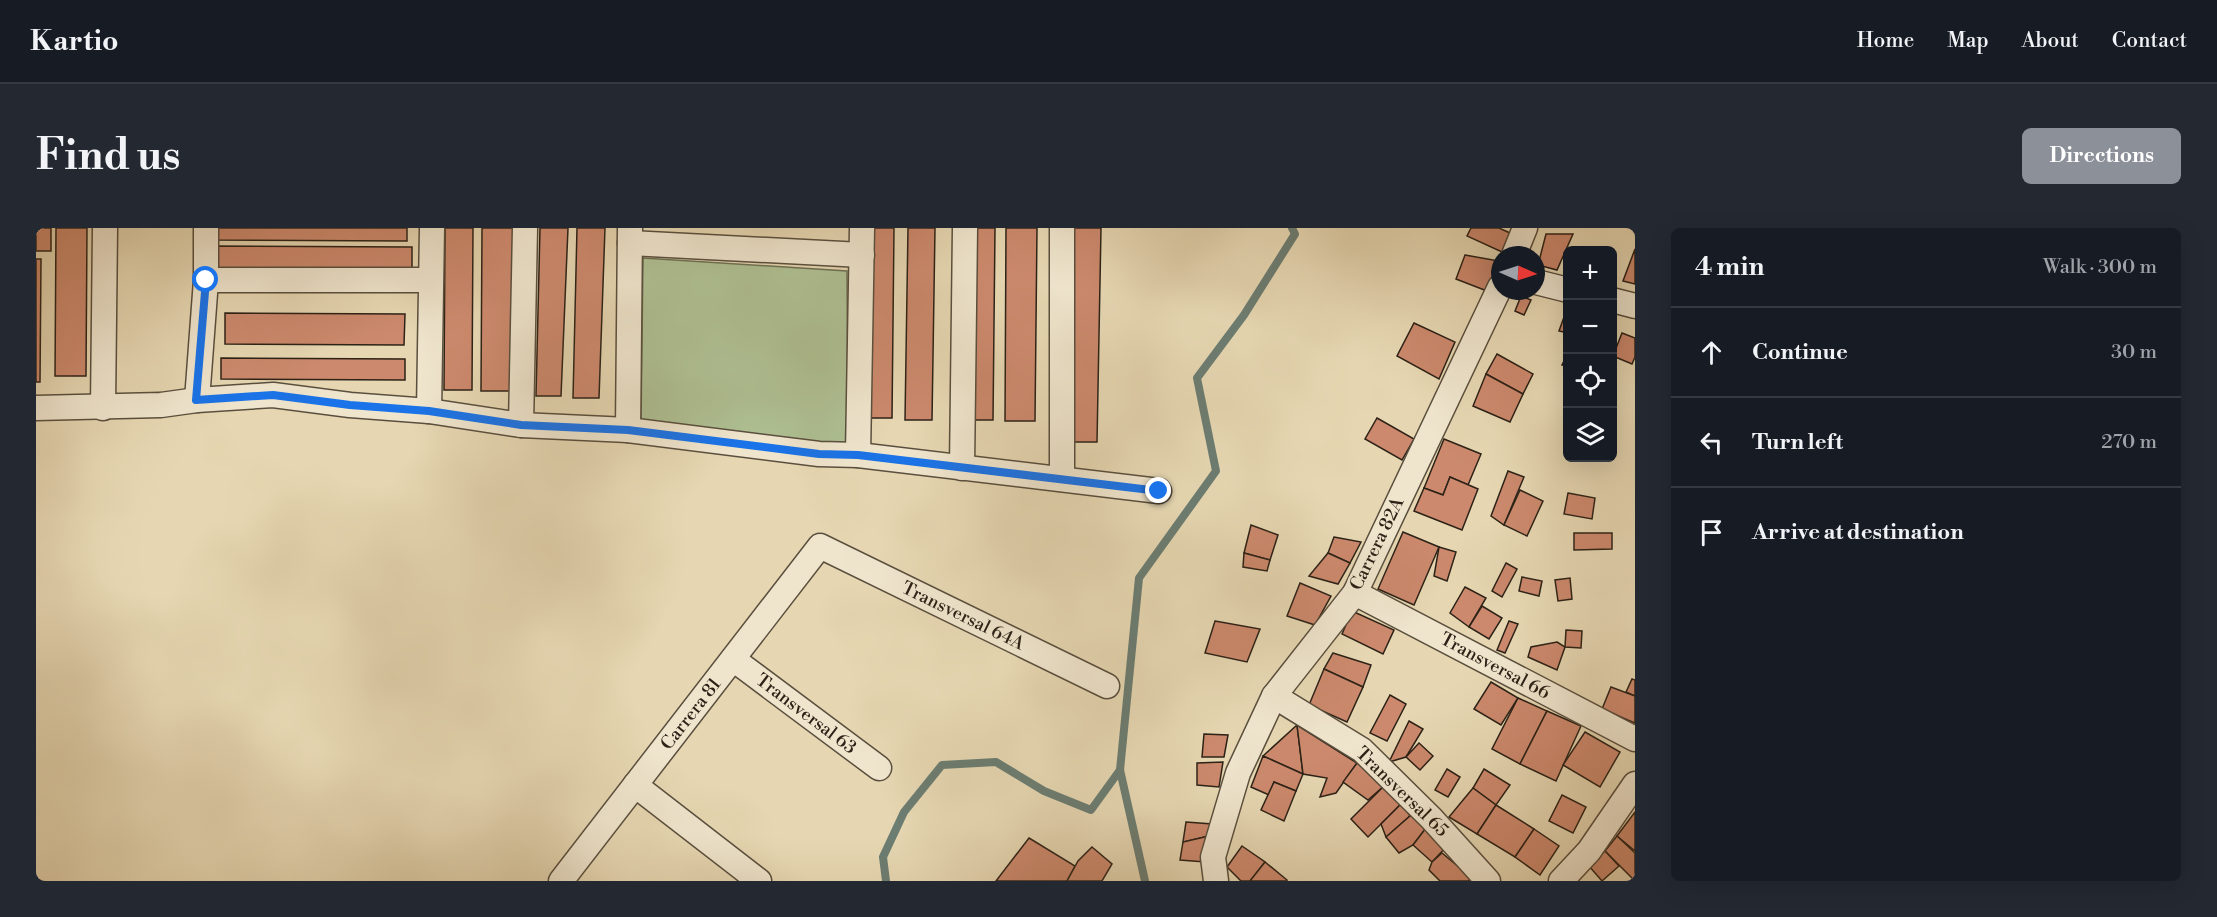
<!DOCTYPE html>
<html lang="en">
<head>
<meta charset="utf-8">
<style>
  :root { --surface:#171b24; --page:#242831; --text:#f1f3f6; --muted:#9ea1a6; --line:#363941; --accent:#8c9099 }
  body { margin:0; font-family:"Libre Bodoni",serif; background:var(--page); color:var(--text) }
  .controls { position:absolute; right:18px; top:18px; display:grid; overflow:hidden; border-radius:9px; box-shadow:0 6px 24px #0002 }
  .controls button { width:54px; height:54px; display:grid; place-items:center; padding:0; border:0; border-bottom:2px solid var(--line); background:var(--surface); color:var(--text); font:30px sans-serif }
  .compass { position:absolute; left:1455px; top:18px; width:54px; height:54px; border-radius:50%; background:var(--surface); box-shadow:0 6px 24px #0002; rotate:93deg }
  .stop { position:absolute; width:18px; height:18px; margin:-14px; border:4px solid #1a73e8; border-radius:50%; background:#fff }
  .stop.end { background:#1a73e8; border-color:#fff; box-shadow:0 2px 6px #0008 }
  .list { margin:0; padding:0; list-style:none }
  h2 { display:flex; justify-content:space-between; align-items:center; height:78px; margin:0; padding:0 24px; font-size:26px }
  h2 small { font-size:20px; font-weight:400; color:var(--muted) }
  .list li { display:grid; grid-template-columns:39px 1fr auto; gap:18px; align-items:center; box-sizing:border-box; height:90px; padding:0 24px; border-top:2px solid var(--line) }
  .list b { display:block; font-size:22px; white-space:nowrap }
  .list em { font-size:20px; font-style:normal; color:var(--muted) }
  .icon { flex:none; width:33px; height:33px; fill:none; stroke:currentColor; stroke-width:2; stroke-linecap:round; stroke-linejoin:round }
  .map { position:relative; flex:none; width:1599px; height:653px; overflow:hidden; border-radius:9px }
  header { display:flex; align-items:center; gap:36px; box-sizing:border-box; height:84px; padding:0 30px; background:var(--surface); border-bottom:2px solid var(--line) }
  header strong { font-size:28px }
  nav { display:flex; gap:33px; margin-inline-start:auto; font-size:21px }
  .intro { display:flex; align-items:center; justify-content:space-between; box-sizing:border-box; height:144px; padding:0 36px }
  h1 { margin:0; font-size:42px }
  .button { padding:15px 27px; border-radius:9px; background:var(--accent); color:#fff; font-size:21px; font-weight:700 }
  main { display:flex; gap:36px; padding:0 36px }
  aside { flex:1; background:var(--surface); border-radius:9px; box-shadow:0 6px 24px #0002 }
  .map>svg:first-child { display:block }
  .green { fill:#aebf92; stroke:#6d7054; stroke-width:1.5 }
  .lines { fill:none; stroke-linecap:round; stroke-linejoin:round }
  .stream { stroke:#6c7d72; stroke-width:8 }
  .building { fill:#cc896d; stroke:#2c2217; stroke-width:1.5 }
  .minor-casing { stroke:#5a4f3e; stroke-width:27 }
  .minor { stroke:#efe5cd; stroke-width:24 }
  .route { stroke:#1a73e8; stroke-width:8 }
  .labels { text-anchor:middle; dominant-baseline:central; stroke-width:5; stroke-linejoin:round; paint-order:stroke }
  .street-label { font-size:18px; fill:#2c2217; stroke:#efe5cd }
</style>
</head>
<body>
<header>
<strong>Kartio</strong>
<nav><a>Home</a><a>Map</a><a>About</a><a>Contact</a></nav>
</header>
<div class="intro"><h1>Find us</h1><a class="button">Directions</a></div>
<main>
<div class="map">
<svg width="1599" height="653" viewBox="0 0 1599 653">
  <rect width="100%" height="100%" fill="#e6d7b2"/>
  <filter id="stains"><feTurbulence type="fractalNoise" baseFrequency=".00333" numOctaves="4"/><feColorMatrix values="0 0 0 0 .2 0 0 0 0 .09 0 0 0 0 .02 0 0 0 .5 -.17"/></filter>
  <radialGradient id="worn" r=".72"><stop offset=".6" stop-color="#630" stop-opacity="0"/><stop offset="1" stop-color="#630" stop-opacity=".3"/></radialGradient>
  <polygon class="green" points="607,30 811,43 812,219 605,195"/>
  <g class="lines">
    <g class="stream">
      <polyline points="850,653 847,629 868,584 906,537 960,534 1008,563 1055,582 1084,542"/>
      <polyline points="1109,653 1084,542 1103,350 1180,243 1161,150 1208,87 1259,6 1256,0"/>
    </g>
  </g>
  <g class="building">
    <rect x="0" y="0" width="15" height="23"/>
    <polygon points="20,0 51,0 50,148 19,148"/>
    <polygon points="181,0 371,0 371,13 180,12"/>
    <polygon points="409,0 437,0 436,162 408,162"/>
    <polygon points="446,0 479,0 478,163 445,163"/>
    <polygon points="504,0 532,0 525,168 500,168"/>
    <polygon points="541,0 569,0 563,170 537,170"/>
    <polygon points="834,0 858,0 856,190 832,190"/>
    <polygon points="872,0 899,0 896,192 869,192"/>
    <polygon points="935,0 959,0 957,192 933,192"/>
    <polygon points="970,0 1001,0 999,193 969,193"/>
    <polygon points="1031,0 1065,0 1061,214 1027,214"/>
    <polygon points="1435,0 1463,0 1474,5 1466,24 1431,8"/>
    <polygon points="1510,6 1537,6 1521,42 1502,37"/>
    <polygon points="180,18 376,19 376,47 179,46"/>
    <polygon points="1599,21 1599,56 1587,53"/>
    <polygon points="1429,27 1463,33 1451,63 1420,51"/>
    <polygon points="0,31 5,31 4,154 0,154"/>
    <polygon points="1485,68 1495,72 1488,87 1479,83"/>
    <polygon points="1532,78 1532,105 1523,103"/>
    <polygon points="189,85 369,86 368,117 189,116"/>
    <polygon points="1378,95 1419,114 1403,151 1361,128"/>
    <polygon points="1586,105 1599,110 1599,129 1596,136 1577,128"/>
    <polygon points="1532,125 1532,138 1526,137"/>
    <polygon points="1461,126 1497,146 1487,166 1450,146"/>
    <polygon points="185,130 369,131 369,152 185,151"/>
    <polygon points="1450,146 1487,166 1474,194 1437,178"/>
    <polygon points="1341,190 1378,211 1366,232 1329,211"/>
    <polygon points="1408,211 1445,226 1432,257 1414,249 1407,267 1388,260"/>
    <polygon points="1472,243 1488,249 1468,297 1455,288"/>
    <polygon points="1414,249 1442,261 1426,302 1378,283 1388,260 1407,267"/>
    <polygon points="1484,262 1507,273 1491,308 1468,297"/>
    <polygon points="1532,265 1559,270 1556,291 1528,286"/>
    <polygon points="1215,297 1242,307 1234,332 1208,325"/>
    <polygon points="1367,304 1403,319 1378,377 1342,361"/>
    <polygon points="1538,305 1576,305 1576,321 1538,322"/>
    <polygon points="1298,309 1325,314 1314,335 1292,325"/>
    <polygon points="1403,319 1420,324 1411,353 1398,348"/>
    <polygon points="1208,325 1234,332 1231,343 1207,339"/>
    <polygon points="1292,325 1314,335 1302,356 1273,348"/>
    <polygon points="1470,335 1481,341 1466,369 1456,363"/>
    <polygon points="1486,349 1506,353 1503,368 1483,363"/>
    <polygon points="1534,350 1536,371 1522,373 1519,352"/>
    <polygon points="1264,355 1295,368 1279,397 1251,388"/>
    <polygon points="1429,359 1450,370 1433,399 1414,385"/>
    <polygon points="1446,378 1466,390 1453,411 1433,399"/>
    <polygon points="1316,383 1358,402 1347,426 1306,406"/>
    <polygon points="1179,393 1224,401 1211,434 1169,425"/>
    <polygon points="1473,393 1482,396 1469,425 1461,422"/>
    <polygon points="1530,402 1546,403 1545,420 1529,419"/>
    <polygon points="1521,414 1529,419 1521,442 1492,429 1495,419"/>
    <polygon points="1297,425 1335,437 1327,459 1288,441"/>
    <polygon points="1288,441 1327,459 1311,494 1273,477"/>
    <polygon points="1596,451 1599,452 1599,468 1590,464"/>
    <polygon points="1455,454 1482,470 1465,497 1438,481"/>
    <polygon points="1575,459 1599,468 1599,495 1566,481"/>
    <polygon points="1354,467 1370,476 1351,513 1334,505"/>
    <polygon points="1482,470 1511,483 1484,536 1456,521"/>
    <polygon points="1511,483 1545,498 1520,553 1484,536"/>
    <polygon points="1373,493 1387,501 1370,529 1353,534"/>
    <polygon points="1261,497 1267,546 1227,528"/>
    <polygon points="1261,497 1321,535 1300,565 1284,569 1291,550 1267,546"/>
    <polygon points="1549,504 1584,524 1564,559 1527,537"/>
    <polygon points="1168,506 1192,507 1188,529 1166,529"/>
    <polygon points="1383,515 1397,528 1384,542 1370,529"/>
    <polygon points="1227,528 1267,546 1260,563 1238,554 1233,567 1215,559"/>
    <polygon points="1187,534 1183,559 1161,557 1161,535"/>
    <polygon points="1321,535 1349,557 1332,572 1307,554"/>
    <polygon points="1411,541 1424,549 1412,569 1399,562"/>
    <polygon points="1448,541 1474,557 1460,577 1437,560"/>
    <polygon points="1238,554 1260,563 1248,593 1225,582"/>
    <polygon points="1349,557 1366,575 1332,609 1315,591"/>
    <polygon points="1437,560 1460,577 1441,606 1413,589"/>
    <polygon points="1526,567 1550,579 1537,605 1513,593"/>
    <polygon points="1366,575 1374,588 1350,609 1345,596"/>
    <polygon points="1460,577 1498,601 1479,629 1441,606"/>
    <polygon points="1599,584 1599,623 1581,608"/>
    <polygon points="1381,585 1390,600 1377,617 1363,625 1350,609 1374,588"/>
    <polygon points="1150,594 1176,596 1173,608 1147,614"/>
    <polygon points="1390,600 1412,617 1396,634 1377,617"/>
    <polygon points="1498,601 1523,618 1504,647 1479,629"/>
    <polygon points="1173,608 1169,634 1144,632 1147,614"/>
    <polygon points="1581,608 1599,625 1599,653 1569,623"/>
    <polygon points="993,610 1039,638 1031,653 960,653"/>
    <polygon points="1206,618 1229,634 1214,653 1205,653 1191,639"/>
    <polygon points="1056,619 1076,636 1066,653 1031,653 1042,633"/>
    <polygon points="1569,623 1583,638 1566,653 1553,638"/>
    <polygon points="1406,625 1436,650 1432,653 1404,653 1393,642 1396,634"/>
    <polygon points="1229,634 1251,652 1251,653 1214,653"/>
  </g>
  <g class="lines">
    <defs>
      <g id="minor">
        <polyline points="1026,0 1026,251"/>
        <polyline points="594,15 826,27"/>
        <polyline points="1478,27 1489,0"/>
        <polyline points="170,52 395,52"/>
        <polyline points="1500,54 1532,62"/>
        <polyline points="1576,72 1599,78"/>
        <polyline points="161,172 170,52 170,0"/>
        <polyline points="0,180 125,177 161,172 237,167 314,177 393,183 485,197 592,202 783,226 822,227 1123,263"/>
        <polyline points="67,180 69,0"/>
        <polyline points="393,183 396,0"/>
        <polyline points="485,197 489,0"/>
        <polyline points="592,202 594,0"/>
        <polyline points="822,227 826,0"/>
        <polyline points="926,240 929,0"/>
        <polyline points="1319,365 1599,511"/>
        <polyline points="697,431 843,540"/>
        <polyline points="1238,468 1326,522 1395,590 1452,653"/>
        <polyline points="599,557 723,653"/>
        <polyline points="525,653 784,318 1071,458"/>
        <polyline points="1180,653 1177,629 1202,545 1238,468 1319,365 1464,59"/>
        <polyline points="1525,653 1553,623 1599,556"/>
      </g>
    </defs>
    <use href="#minor" class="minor-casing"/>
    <use href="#minor" class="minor"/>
  </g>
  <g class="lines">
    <polyline class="route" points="170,52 160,172 237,167 314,177 393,183 485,197 592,202 783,226 822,227 1123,263"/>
  </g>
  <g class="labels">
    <g class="street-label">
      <text transform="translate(1341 316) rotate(-64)">Carrera 82A</text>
      <text transform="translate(927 388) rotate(26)">Transversal 64A</text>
      <text transform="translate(1459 438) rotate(28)">Transversal 66</text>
      <text transform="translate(655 486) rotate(-52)">Carrera 81</text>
      <text transform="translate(770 486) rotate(37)">Transversal 63</text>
      <text transform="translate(1366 564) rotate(44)">Transversal 65</text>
    </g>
  </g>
  <rect width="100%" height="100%" filter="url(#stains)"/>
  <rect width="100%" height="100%" fill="url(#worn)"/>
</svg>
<div class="controls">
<button>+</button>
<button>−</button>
<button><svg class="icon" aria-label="locate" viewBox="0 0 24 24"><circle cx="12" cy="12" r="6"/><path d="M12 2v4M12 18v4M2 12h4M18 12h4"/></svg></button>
<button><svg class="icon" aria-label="layers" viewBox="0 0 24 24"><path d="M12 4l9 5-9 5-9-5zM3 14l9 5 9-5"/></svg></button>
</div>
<svg class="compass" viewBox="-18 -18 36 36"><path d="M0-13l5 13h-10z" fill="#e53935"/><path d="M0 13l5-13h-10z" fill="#9ea1a6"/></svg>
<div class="stop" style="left:170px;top:52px"></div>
<div class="stop end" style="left:1123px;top:263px"></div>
</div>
<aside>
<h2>4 min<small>Walk · 300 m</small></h2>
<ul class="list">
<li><svg class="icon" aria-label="ahead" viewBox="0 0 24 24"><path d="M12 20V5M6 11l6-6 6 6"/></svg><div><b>Continue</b></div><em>30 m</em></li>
<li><svg class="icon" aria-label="left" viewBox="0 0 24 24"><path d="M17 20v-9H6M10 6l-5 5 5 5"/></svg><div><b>Turn left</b></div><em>270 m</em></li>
<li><svg class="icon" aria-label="arrive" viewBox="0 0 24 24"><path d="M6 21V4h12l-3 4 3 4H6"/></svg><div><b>Arrive at destination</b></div></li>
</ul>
</aside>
</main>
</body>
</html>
